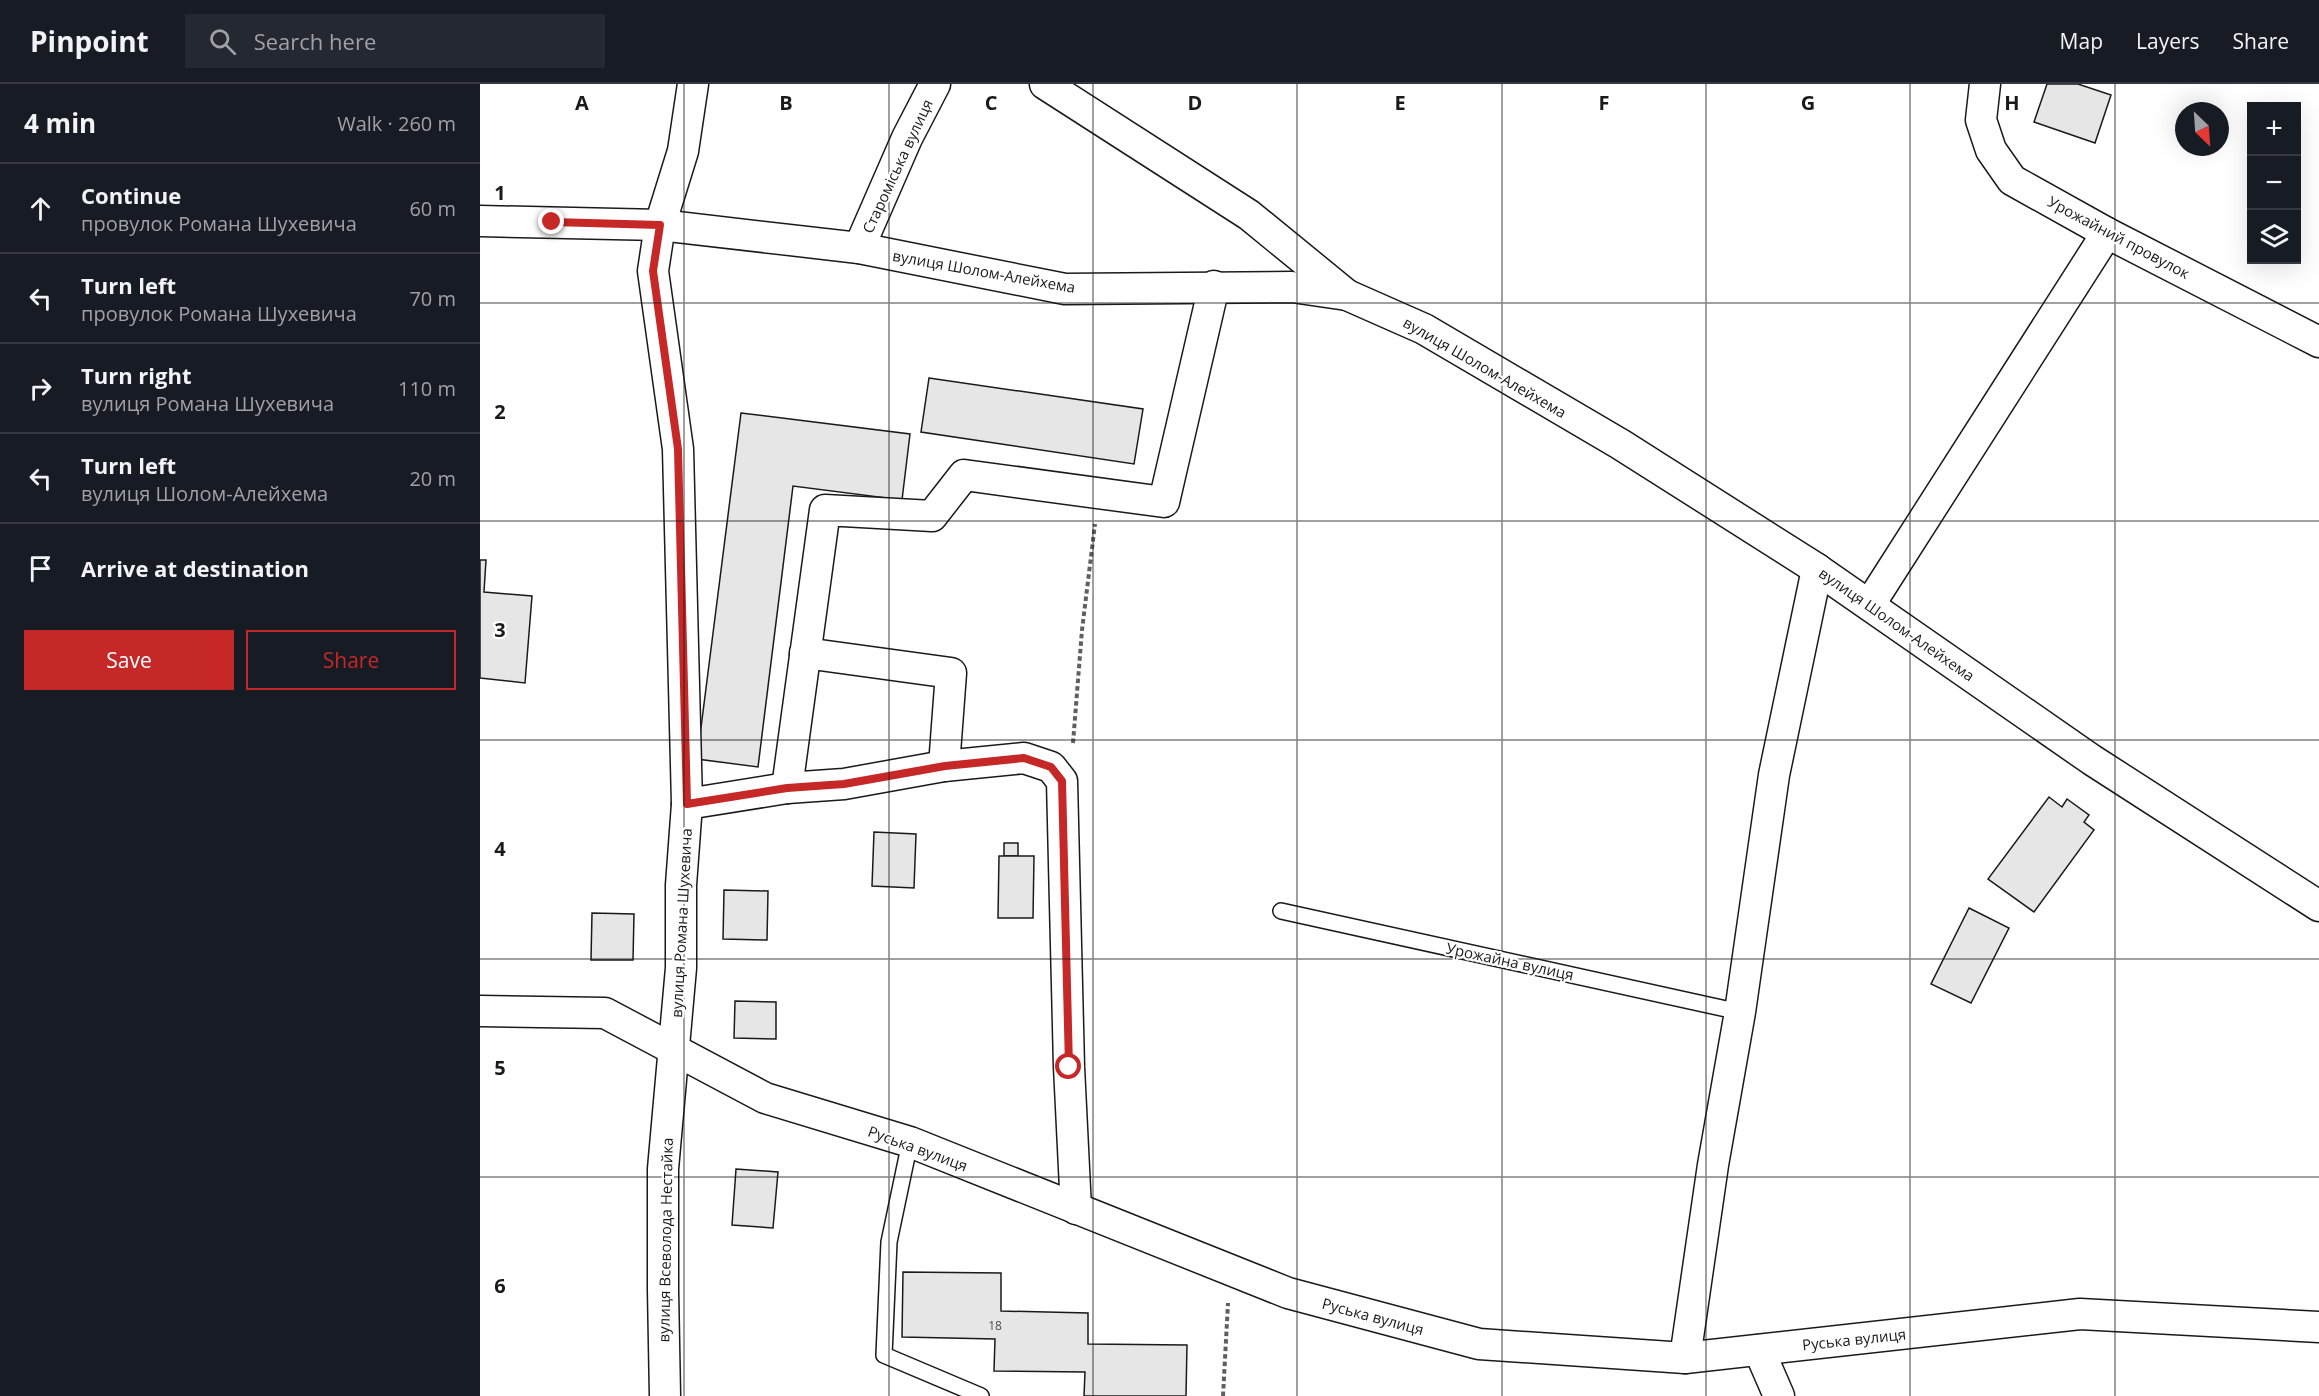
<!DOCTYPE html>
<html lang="en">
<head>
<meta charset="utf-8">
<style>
  :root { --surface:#171b24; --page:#242831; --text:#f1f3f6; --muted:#9ea1a6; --line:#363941; --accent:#c62828 }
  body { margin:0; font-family:"Open Sans",sans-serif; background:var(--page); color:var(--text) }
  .controls { position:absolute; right:18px; top:18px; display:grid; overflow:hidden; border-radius:0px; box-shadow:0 6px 24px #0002 }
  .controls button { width:54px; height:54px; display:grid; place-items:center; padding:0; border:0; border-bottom:2px solid var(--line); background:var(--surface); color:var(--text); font:30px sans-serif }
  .compass { position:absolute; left:1695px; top:18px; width:54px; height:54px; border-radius:50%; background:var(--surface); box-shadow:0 6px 24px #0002; rotate:155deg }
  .stop { position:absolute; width:18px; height:18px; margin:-14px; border:4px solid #c62828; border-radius:50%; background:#fff }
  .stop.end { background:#c62828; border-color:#fff; box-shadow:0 2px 6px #0008 }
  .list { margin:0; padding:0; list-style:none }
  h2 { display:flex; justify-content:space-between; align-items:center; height:78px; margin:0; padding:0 24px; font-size:26px }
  h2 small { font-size:20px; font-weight:400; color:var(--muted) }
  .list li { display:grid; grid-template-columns:39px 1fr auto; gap:18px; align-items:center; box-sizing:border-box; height:90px; padding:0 24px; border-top:2px solid var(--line) }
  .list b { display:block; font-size:22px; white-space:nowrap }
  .list p { margin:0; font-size:20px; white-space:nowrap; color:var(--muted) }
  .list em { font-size:20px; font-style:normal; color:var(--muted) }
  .actions { display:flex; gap:12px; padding:18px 24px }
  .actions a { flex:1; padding:14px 0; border:2px solid var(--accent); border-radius:0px; text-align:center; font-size:21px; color:var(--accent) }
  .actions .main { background:var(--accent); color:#fff }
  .icon { flex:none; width:33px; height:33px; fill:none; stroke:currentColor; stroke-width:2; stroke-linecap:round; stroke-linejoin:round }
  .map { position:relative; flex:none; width:1839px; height:1312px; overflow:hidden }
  header { display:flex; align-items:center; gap:36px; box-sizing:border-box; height:84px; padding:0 30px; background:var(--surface); border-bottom:2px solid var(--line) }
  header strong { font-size:28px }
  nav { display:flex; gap:33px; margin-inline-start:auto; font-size:21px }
  .search { width:420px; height:54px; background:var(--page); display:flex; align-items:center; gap:15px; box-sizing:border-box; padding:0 21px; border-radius:0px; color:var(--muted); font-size:22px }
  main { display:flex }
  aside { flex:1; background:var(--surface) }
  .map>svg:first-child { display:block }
  .building { fill:#e6e6e6; stroke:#1a1a1a; stroke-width:1.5 }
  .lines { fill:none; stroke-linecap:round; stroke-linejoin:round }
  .service-casing { stroke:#1a1a1a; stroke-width:18 }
  .minor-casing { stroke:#1a1a1a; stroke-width:33 }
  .path { stroke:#5f5f5f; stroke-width:4; stroke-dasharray:4.5 3; stroke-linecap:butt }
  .service { stroke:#fff; stroke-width:15 }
  .minor { stroke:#fff; stroke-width:30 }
  .route { stroke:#c62828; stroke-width:8 }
  .grid { fill:none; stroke:#1a1a1a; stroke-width:1.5; stroke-opacity:0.55 }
  .labels { text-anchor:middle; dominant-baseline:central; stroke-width:4.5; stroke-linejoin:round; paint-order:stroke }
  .number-label { font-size:12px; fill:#4d4d4d }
  .street-label { font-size:15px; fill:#1a1a1a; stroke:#fff }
  .grid-label { font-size:20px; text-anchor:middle; font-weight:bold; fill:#1a1a1a; stroke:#fff; stroke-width:4.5; stroke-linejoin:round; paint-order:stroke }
</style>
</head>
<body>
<header>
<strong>Pinpoint</strong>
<div class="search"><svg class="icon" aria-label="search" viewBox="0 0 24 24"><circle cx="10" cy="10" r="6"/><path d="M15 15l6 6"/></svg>Search here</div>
<nav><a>Map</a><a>Layers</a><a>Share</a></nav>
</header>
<main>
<aside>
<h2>4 min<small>Walk · 260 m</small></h2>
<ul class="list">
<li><svg class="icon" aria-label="ahead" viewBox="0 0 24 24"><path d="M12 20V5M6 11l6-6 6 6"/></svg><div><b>Continue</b><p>провулок Романа Шухевича</p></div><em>60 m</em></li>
<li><svg class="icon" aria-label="left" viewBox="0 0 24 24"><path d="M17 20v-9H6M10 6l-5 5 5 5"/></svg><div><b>Turn left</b><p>провулок Романа Шухевича</p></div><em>70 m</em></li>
<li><svg class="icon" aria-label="right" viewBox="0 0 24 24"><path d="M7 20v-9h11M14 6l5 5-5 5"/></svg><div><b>Turn right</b><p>вулиця Романа Шухевича</p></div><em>110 m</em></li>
<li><svg class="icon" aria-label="left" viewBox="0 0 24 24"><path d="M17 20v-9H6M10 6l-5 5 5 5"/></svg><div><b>Turn left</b><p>вулиця Шолом-Алейхема</p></div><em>20 m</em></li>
<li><svg class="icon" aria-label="arrive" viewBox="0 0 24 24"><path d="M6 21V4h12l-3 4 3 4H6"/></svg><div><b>Arrive at destination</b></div></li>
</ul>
<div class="actions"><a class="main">Save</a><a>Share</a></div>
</aside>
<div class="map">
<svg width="1839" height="1312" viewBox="0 0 1839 1312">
  <rect width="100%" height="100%" fill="#fff"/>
  <g class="building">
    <polygon points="1567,0 1598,0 1631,11 1615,59 1554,38"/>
    <polygon points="449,294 663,325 654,380 441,348"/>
    <polygon points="261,329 430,350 422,416 313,402 278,683 217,675"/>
    <polygon points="0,476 6,476 4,508 52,512 45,599 0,594"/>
    <polygon points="1569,713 1582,723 1587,715 1609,731 1604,738 1614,746 1554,828 1508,795"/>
    <polygon points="394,748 436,750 434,804 392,802"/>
    <rect x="524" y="759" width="14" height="13"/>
    <polygon points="519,772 554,772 553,834 518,834"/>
    <polygon points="244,806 288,807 287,856 243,855"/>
    <polygon points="1489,824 1529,844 1491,919 1451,900"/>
    <polygon points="112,829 154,830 153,876 111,876"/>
    <polygon points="255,917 296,918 296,955 254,954"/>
    <polygon points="256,1085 298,1088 293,1144 252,1141"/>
    <polygon points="423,1188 521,1189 521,1227 608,1229 608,1260 707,1261 706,1312 604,1312 605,1288 514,1287 515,1255 422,1253"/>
  </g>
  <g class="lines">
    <defs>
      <g id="service">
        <polyline points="801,827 1260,928"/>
        <polyline points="430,1058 409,1158 404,1271 501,1312"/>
      </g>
      <g id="minor">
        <polyline points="565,0 769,131 867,211"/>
        <polyline points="1505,0 1501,36 1511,66 1532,96 1627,149 1839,258"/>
        <polyline points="0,137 180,141 379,164 585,205 812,203 867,211 944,245 1140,360 1337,485 1612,676 1839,822"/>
        <polyline points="379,164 427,54 455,0"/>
        <polyline points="1390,520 1627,149"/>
        <polyline points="325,569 471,589 464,682"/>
        <polyline points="307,704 345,426 452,432 484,391 684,418 734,202"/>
        <polyline points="207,720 307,704 364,700 464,682 544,674 571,683 582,697 589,983 596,1125"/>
        <polyline points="0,927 125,929 285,1014 430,1058 808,1209 999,1260 1205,1274 1600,1230 1839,1243"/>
        <polyline points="1279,1266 1299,1312"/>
        <polyline points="1205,1274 1233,1081 1260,928 1294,691 1337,485"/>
        <polyline points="185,1312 183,1206 183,1085 201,884 201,801 207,720 198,365 173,187 180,141 203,67 213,0"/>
      </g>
    </defs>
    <use href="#service" class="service-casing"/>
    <use href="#minor" class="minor-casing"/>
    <g class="path">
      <polyline points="593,659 602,546 615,440"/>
      <polyline points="743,1312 748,1219"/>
    </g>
    <use href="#service" class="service"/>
    <use href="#minor" class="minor"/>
  </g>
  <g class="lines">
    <polyline class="route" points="72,138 180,141 173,187 198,365 207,720 307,704 364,700 465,682 544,674 571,683 582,697 589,983"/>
  </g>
  <path class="grid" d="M204,0V1312M409,0V1312M613,0V1312M817,0V1312M1022,0V1312M1226,0V1312M1430,0V1312M1635,0V1312M0,219H1839M0,437H1839M0,656H1839M0,875H1839M0,1093H1839"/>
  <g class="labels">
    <g class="number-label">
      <text x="515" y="1241">18</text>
    </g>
    <g class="street-label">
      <text transform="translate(417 82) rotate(-65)">Староміська вулиця</text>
      <text transform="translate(1639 153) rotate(28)">Урожайний провулок</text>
      <text transform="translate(504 187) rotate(10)">вулиця Шолом-Алейхема</text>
      <text transform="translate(1005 283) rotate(30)">вулиця Шолом-Алейхема</text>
      <text transform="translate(1417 540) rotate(35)">вулиця Шолом-Алейхема</text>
      <text transform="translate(201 839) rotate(-87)">вулиця Романа Шухевича</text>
      <text transform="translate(1030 877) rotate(12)">Урожайна вулиця</text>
      <text transform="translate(438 1064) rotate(20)">Руська вулиця</text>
      <text transform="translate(185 1156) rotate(-89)">вулиця Всеволода Нестайка</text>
      <text transform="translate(893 1232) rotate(15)">Руська вулиця</text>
      <text transform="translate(1374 1255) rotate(-6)">Руська вулиця</text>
    </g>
  </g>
  <g class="grid-label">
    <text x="102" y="26">A</text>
    <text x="306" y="26">B</text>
    <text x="511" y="26">C</text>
    <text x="715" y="26">D</text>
    <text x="920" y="26">E</text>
    <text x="1124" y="26">F</text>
    <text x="1328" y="26">G</text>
    <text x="1532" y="26">H</text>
    <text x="20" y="116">1</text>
    <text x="20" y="335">2</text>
    <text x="20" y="553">3</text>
    <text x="20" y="772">4</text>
    <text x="20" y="991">5</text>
    <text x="20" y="1209">6</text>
  </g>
</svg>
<div class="controls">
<button>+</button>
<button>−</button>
<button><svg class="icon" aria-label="layers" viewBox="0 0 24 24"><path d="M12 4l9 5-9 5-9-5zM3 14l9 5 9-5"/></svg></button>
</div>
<svg class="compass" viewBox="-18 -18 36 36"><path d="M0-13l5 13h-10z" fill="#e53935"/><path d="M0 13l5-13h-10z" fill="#9ea1a6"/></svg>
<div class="stop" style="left:589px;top:983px"></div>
<div class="stop end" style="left:72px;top:138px"></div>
</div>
</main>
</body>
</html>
